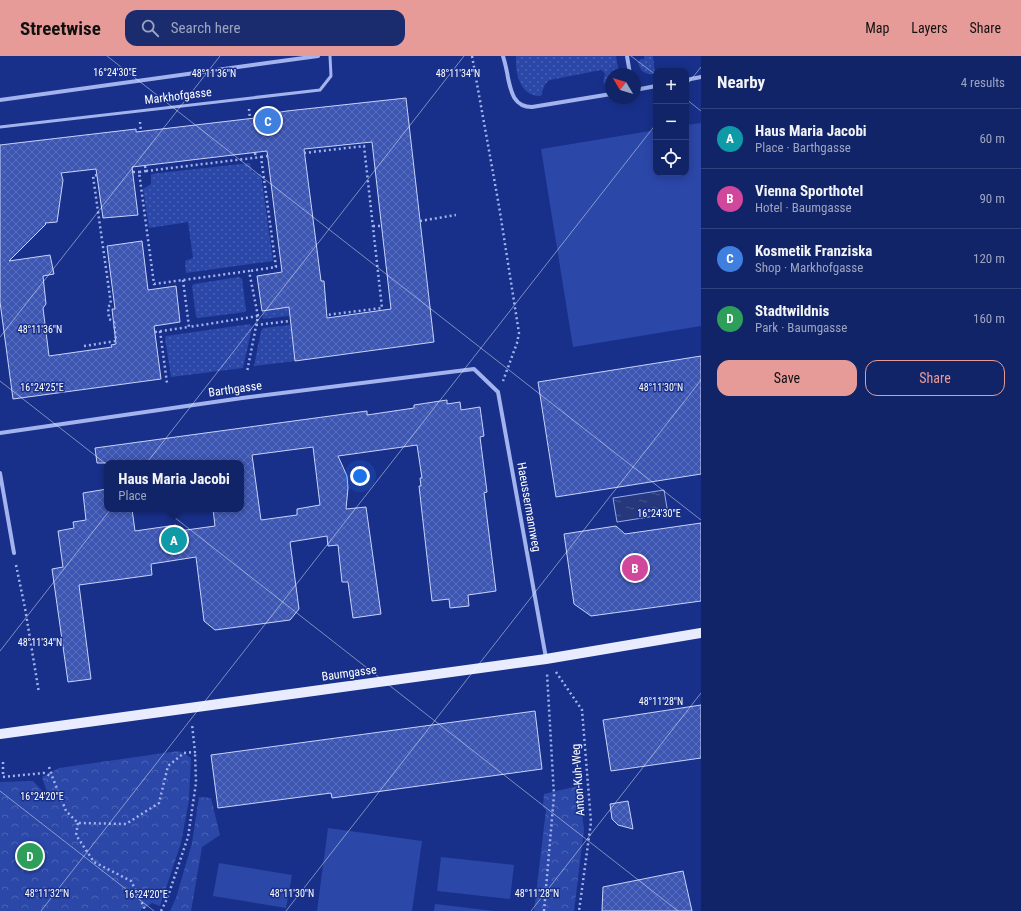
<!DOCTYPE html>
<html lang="en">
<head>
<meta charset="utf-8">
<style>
  :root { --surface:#122468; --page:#1b2c6e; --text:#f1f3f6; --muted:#9ca4c0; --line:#31417c; --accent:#e69b98 }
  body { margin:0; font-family:"Roboto Condensed",sans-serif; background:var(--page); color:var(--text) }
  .controls { position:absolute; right:12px; top:12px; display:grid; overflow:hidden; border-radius:8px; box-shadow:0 2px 10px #0003 }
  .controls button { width:36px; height:36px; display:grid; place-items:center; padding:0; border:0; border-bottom:1px solid var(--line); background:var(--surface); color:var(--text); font:20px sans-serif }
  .compass { position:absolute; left:605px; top:12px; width:36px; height:36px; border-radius:50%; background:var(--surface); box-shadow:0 2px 10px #0003; rotate:308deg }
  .you { position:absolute; left:360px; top:420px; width:14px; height:14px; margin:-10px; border:3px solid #fff; border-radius:50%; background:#1a73e8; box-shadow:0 0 0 6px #1a73e833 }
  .badge { display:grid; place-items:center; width:26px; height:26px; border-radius:50%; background:var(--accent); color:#fff; font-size:13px; font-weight:700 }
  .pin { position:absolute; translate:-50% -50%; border:2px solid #fff; box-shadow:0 1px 4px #0006 }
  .popup { position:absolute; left:104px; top:404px; width:140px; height:52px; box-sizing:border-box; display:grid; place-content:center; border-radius:8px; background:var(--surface); filter:drop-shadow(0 1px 3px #0005); font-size:13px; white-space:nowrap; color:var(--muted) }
  .popup b { font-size:15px; color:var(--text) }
  .popup::after { content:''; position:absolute; left:50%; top:100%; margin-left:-8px; border:8px solid transparent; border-top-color:var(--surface) }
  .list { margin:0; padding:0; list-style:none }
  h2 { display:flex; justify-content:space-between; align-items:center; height:52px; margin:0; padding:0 16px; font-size:17px }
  h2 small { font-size:13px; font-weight:400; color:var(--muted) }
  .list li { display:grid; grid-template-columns:26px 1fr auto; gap:12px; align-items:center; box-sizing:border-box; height:60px; padding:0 16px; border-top:1px solid var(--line) }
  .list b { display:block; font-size:15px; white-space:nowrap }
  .list p { margin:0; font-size:13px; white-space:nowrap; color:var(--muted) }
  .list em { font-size:13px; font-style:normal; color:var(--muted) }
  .actions { display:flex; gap:8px; padding:12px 16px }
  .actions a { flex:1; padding:9px 0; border:1px solid var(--accent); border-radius:12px; text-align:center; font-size:14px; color:var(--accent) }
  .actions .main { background:var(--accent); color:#111 }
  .icon { flex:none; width:22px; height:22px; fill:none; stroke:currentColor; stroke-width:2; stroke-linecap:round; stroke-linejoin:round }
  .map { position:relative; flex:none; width:701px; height:855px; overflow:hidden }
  header { display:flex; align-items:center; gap:24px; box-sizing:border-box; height:56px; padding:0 20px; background:var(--accent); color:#111 }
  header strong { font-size:19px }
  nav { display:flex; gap:22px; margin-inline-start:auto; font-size:14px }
  .search { width:280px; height:36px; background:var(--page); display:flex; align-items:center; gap:10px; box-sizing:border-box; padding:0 14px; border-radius:12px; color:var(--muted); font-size:15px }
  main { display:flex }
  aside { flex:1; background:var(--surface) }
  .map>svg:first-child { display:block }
  .grass { fill:url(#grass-dots) }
  .forest { fill:url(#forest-crowns) }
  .pitch { fill:#2b47a8 }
  .water { fill:url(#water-ripples); stroke:#94aaf0 }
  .building { fill:url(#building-cross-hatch); stroke:#c8d3fa; fill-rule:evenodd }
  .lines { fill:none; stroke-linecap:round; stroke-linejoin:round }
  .path { stroke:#a2b3ee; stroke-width:2.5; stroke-dasharray:2 3; stroke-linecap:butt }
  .lane { stroke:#a2b3ee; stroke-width:3 }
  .street { stroke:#a2b3ee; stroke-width:4 }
  .primary { stroke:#e9ecff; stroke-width:10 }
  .ticks { fill:none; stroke:#fff; stroke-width:1; stroke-opacity:0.45 }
  .labels { text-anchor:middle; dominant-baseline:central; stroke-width:3; stroke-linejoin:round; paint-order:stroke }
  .street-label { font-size:12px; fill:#fff; stroke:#18308a }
  .ticks-label { font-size:10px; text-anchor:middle; fill:#fff; stroke:#18308a; stroke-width:3; stroke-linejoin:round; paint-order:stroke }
</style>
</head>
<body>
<header>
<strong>Streetwise</strong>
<div class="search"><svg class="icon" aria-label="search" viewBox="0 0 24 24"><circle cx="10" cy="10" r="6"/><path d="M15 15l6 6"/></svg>Search here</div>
<nav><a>Map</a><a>Layers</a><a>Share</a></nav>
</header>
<main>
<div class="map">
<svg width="701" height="855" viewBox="0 0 701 855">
  <defs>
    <pattern id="grass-dots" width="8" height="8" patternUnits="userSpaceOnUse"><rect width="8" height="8" fill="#2b47a8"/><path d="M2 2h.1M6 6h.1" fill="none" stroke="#4b63b5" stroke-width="1.8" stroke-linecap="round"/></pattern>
    <pattern id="forest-crowns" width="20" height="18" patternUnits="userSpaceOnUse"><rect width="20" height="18" fill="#2b47a8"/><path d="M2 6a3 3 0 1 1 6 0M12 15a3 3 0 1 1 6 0" fill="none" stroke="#4b63b5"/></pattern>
    <pattern id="water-ripples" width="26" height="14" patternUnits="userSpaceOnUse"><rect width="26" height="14" fill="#26377c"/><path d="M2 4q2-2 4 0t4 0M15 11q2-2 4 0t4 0" fill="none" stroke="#475590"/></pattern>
    <pattern id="building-cross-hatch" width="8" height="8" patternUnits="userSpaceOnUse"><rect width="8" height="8" fill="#3d56b2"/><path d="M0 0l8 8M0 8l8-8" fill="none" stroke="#5a6fbe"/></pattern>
  </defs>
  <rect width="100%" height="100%" fill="#18308a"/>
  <g class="grass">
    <path d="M516,0H616L619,18H611V27L605,28L603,26L605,18L603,15L601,14L550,24C544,27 543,34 541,40C520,41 515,17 516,0Z"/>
    <path d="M644,0H653L655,18C646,19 640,16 638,6L641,3H644Z"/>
    <polygon points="250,107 252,115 257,118 261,118 273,205 186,217 185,205 193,202 188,166 149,172 143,133 151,128 151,118"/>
    <polygon points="239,221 242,223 246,254 245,256 199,262 196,261 192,230 194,228"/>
    <polygon points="289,251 289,260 263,263 262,255"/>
    <polygon points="250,268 252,271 243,312 171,321 165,282 166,280"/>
    <polygon points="291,269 295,305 254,310 261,275 263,272"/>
  </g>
  <g class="forest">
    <polygon points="178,695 184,697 191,702 189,744 181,787 160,850 152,847 145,852 141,853 141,855 0,855 0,726 33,725 49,742 42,721 59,712"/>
    <polygon points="578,730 584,773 574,855 534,855 546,754 543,751 544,738"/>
    <polygon points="199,741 211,742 220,779 202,791 191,855 170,855 176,842 192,787"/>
  </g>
  <g class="pitch">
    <polygon points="701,67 701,270 573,291 541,93 656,74 656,117 686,117 686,69"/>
    <polygon points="328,772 422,785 412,855 317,855"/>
    <polygon points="441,801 514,809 510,843 437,835"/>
    <polygon points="219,807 292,819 286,852 213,840"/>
    <polygon points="435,848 494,855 434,855"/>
  </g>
  <polygon class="water" points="664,434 668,458 617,466 613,442"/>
  <g class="building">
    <path d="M406,42L434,286L295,305L289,251L262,255L257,220L282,216L267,95L132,111L138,159L103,162L96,113L61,117L63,124L57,166L45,167L46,168L9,205L50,199L54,218L43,220L46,248L43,252L49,300L112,291L111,289L116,288L112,253H115L107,190L142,185L148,234L176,230L180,266L154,270L161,323L13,343L0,246V89L136,73V76L255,62V60L287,55ZM372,86L391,253L327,262L324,225H321L304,93Z"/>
    <polygon points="701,300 701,418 556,441 538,326"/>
    <path d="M447,344V348L460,346L461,354L480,351L484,380L480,381L487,436L484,437L496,535L468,539L469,550L450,552L449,543L432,545L419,430H421L420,422H422L417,389L338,400L347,420L348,432L346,453L366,451L381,558L353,562L348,526H342L338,489L328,490L327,480L290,486L299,553L290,564L215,574L204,565L196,501L151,508L152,519L79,529L91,623L68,626L52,513L63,511L58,475L74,472L73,466L86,464L83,437L107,433V453H132L135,475L176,469L179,475L215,470L213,453H241V407H97L95,392L367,355V359L414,352V349ZM313,391L320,449L297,453V459L261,464L252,399Z"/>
    <polygon points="701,467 701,545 591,560 574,548 564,478 616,470 625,478"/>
    <polygon points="701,649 701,702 611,715 603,664"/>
    <polygon points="535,655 542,713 332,742 331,737 218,752 211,699"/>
    <polygon points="628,745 633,773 618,769 612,763 610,748"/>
    <polygon points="683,815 692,855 602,855 603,831"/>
  </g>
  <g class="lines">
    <g class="path">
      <polyline points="472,0 499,150 519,277 517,287 503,325"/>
      <polyline points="249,53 250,63"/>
      <polyline points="140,66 141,76"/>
      <polyline points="255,97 256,102"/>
      <polyline points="304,97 364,90 382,252 326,259"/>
      <polyline points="261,101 268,100"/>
      <polyline points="145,110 146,115 139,116 154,228 249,215 258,260 247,316"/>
      <polyline points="146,115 261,101 276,211 249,215"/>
      <polyline points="133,116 139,116"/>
      <polyline points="420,165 456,159"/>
      <polyline points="373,170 382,170"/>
      <polyline points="183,224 189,271 258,260"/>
      <polyline points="256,269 290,265"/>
      <polyline points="160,275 167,327"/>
      <polyline points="155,276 189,271"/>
      <polyline points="84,290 116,285 114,266 109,263 108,251 111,248 93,120 97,119"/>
      <polyline points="16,509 25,552 39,637"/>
      <polyline points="556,616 582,654 591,766 579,855"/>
      <polyline points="3,706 3,721 44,717 51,720"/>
      <polyline points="49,711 52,720 66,755 78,767 126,768 159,747 168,710 184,697 195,696 192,668"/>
      <polyline points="78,767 76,779 94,806 131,825 146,855"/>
      <polyline points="161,855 167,843 188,781 196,727 195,696"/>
      <polyline points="544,855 554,739 547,617"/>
    </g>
    <polyline class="lane" points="0,71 320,34 331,20 330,0"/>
    <g class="street">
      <path d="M503,0C505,7 507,15 508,22C511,36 514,51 532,51L611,38"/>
      <polyline points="627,0 630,18"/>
      <polyline points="686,24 701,21"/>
      <polyline points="635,34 656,30"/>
      <polyline points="0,44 318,0"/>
      <polyline points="0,377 242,342 474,313 498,336 546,602"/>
      <polyline points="0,417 14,497"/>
    </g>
    <polyline class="primary" points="0,678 546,603 701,577"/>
  </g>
  <path class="ticks" d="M107,0L701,464M631,0L656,19M686,30L701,11M686,43L701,55M0,281L220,0M0,325L678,855M0,595L464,0M0,735L154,855M41,855L656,68M286,855L701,324M531,855L701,637"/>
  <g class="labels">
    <g class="street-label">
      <text transform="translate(178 40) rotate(-7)">Markhofgasse</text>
      <text transform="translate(235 333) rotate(-8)">Barthgasse</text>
      <text transform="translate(529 451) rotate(80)">Haeussermannweg</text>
      <text transform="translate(349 617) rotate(-8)">Baumgasse</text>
      <text transform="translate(578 724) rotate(-94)">Anton-Kuh-Weg</text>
    </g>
  </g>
  <g class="ticks-label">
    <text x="115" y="20">16°24'30"E</text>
    <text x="214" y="21">48°11'36"N</text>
    <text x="458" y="21">48°11'34"N</text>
    <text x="40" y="277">48°11'36"N</text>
    <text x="42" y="335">16°24'25"E</text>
    <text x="661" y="335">48°11'30"N</text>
    <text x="659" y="461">16°24'30"E</text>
    <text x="40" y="590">48°11'34"N</text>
    <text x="661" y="649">48°11'28"N</text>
    <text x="42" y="744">16°24'20"E</text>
    <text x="47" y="841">48°11'32"N</text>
    <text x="292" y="841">48°11'30"N</text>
    <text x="537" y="841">48°11'28"N</text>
    <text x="146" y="842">16°24'20"E</text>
  </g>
</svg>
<div class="controls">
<button>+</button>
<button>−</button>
<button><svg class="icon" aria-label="locate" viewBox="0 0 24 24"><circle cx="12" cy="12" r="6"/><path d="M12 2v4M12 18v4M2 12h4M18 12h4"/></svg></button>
</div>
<svg class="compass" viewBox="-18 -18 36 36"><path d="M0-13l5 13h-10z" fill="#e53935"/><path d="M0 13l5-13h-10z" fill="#9ca4c0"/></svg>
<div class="you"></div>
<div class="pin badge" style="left:174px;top:484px;background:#0f9aa8">A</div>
<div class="popup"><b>Haus Maria Jacobi</b>Place</div>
<div class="pin badge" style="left:635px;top:512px;background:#d1479c">B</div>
<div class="pin badge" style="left:268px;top:65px;background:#3f7fe0">C</div>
<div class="pin badge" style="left:30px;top:800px;background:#2e9e5b">D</div>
</div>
<aside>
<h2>Nearby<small>4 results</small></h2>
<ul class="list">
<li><span class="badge" style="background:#0f9aa8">A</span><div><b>Haus Maria Jacobi</b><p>Place · Barthgasse</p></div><em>60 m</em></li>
<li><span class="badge" style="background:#d1479c">B</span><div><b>Vienna Sporthotel</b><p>Hotel · Baumgasse</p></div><em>90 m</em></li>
<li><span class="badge" style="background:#3f7fe0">C</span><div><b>Kosmetik Franziska</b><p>Shop · Markhofgasse</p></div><em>120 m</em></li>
<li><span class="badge" style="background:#2e9e5b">D</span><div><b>Stadtwildnis</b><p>Park · Baumgasse</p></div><em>160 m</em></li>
</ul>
<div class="actions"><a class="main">Save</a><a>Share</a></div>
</aside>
</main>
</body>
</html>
